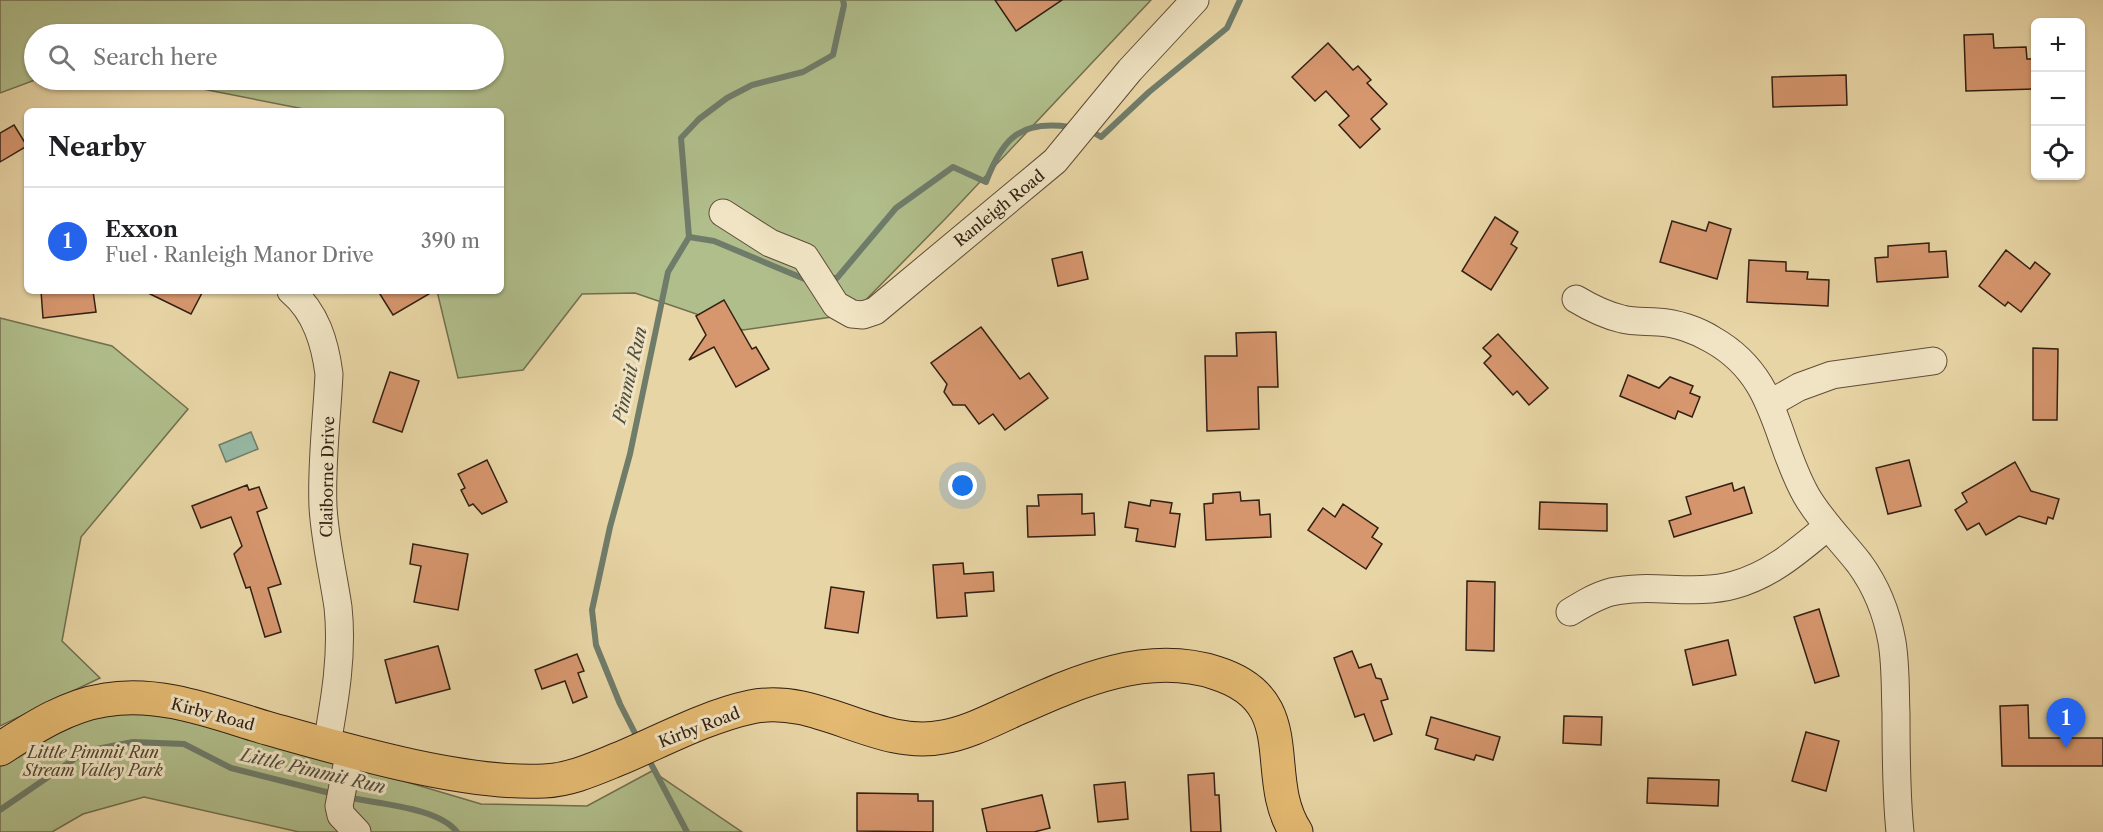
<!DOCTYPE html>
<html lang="en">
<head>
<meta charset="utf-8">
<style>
  :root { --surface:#fff; --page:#f6f6f6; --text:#202124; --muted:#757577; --line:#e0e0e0; --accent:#2563eb }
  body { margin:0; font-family:"Libre Caslon Text",serif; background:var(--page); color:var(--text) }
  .controls { position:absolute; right:18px; top:18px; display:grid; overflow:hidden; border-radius:9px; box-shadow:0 2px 4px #0004 }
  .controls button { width:54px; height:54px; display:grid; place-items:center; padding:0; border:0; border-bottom:2px solid var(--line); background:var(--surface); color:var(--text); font:30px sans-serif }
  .you { position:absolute; left:963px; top:486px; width:21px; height:21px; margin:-15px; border:4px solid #fff; border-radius:50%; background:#1a73e8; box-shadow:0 0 0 9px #1a73e833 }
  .badge { display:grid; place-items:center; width:39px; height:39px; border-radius:50%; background:var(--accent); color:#fff; font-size:20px; font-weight:700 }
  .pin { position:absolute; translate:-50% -50px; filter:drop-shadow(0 2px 3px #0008) }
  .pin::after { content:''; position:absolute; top:32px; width:21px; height:18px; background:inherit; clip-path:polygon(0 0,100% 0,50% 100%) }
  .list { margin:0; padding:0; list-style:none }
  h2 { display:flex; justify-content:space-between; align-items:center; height:78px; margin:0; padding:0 24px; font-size:26px }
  h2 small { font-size:20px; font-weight:400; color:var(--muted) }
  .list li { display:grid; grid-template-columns:39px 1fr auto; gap:18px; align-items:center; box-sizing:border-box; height:108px; padding:0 24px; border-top:2px solid var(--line) }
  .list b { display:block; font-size:22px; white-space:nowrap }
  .list p { margin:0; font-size:20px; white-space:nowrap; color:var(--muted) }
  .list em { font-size:20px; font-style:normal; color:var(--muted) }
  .icon { flex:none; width:33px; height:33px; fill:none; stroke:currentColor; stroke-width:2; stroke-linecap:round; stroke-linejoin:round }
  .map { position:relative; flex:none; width:2103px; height:832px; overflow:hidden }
  .search { position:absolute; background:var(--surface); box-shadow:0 2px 4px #0004; left:24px; top:24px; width:480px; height:66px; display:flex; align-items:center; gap:15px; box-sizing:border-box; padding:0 21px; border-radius:33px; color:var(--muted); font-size:22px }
  .panel { position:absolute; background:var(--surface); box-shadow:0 2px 4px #0004; left:24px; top:108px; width:480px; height:186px; border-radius:9px }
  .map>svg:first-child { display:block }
  .green { fill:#b0be8b; stroke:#726f4f; stroke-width:1.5 }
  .water { fill:#97b9a4; stroke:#6f7c6a; stroke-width:1.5 }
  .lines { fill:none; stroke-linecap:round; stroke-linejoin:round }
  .stream { stroke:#6f7c6a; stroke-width:6 }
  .building { fill:#d6966e; stroke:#332013; stroke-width:1.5 }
  .minor-casing { stroke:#604d38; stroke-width:29 }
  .major-casing { stroke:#332013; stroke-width:35 }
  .minor { stroke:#f0e4c4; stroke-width:27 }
  .major { stroke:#e4ba72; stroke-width:33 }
  .labels { text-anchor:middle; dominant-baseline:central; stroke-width:6; stroke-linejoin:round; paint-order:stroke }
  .street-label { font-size:16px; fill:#332013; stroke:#f0e4c4 }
  .park-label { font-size:16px; font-style:italic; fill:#524831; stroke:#f0e4c4 }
  .water-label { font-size:18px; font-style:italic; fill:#514e3e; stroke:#f0e4c4 }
</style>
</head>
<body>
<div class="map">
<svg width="2103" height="832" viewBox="0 0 2103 832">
  <rect width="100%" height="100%" fill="#e8d5a5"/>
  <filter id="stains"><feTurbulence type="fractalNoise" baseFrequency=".00333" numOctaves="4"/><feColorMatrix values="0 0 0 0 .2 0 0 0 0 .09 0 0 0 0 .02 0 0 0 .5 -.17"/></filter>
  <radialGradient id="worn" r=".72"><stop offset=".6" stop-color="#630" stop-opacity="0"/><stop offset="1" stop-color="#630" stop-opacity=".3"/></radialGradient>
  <g class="green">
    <polygon points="0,0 1151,0 947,217 852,314 743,330 635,293 582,294 523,370 458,378 437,291 501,291 501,111 314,111 157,80 494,80 494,34 34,34 35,80 0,93"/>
    <polygon points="0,318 112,346 188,409 81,537 62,641 100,678 0,726"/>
    <polygon points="82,713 174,713 481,804 587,806 652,771 742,832 299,832 144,797 83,814 52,832 0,832 0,762"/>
  </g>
  <polygon class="water" points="251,432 258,449 226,462 219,445"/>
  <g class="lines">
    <g class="stream">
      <polyline points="1096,134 1101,137 1149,92 1227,28 1240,0"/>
      <polyline points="689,237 714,241 807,280"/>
      <path d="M831,278H837L896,208L953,167L986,182C1003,137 1021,120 1070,127"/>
      <polyline points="639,741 620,704 596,645 592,610 610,527 630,454 668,272 689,237 681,138 699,119 727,98 752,85 803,72 833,55 844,5 843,0"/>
      <polyline points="648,758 687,832"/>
      <path d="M347,797C377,804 438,807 457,832"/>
      <polyline points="0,810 86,751 133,742 184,744 231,768 334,794"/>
    </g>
  </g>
  <g class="building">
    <polygon points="995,0 1062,0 1016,31"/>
    <polygon points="1993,34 1994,48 2026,47 2027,59 2036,59 2036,89 1966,91 1964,35"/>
    <polygon points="1328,43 1353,70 1358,66 1371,80 1367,83 1387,104 1371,119 1380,129 1360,148 1339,125 1349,116 1326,91 1315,101 1292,77"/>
    <polygon points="1846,75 1847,105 1773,107 1772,77"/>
    <polygon points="14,125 27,146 0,162 0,133"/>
    <polygon points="1495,217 1518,232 1511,244 1517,248 1491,290 1462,271"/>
    <polygon points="1672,221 1706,231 1709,222 1731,229 1717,279 1660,262"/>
    <polygon points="1929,243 1929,252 1946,251 1948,277 1877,282 1875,258 1888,257 1888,246"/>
    <polygon points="2006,250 2030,269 2035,262 2050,274 2021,312 2008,302 2005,306 1979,286"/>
    <polygon points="1082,252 1088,279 1058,286 1052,259"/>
    <polygon points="1749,260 1786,262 1786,271 1808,272 1807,279 1829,280 1828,306 1747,302"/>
    <polygon points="41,291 93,291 96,312 43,318"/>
    <polygon points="144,291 203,291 191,314"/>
    <polygon points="378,291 434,291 393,315"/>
    <polygon points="724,300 752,349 756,347 769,369 736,387 714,347 689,360 706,335 696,316"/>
    <polygon points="981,327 1020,379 1029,373 1048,398 1005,430 993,414 979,424 965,405 953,405 944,392 947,384 931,363"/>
    <polygon points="1276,332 1278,387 1258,387 1259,429 1207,431 1205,356 1237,356 1236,333"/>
    <polygon points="1498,334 1548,388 1529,405 1517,391 1513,395 1484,363 1491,356 1483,348"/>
    <polygon points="2033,348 2058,349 2057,420 2033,420"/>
    <polygon points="390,372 419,381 402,432 373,422"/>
    <polygon points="1628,375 1659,388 1670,377 1693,386 1690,393 1700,397 1692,417 1678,411 1675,419 1620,396"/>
    <polygon points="487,460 507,502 482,514 473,504 469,506 461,490 465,488 458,474"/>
    <polygon points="1909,460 1921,506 1888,514 1876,468"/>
    <polygon points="2015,462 2031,491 2059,499 2053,519 2048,517 2046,524 2019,516 1986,535 1979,523 1967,530 1955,510 1967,502 1962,493"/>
    <polygon points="1732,483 1734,491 1744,487 1752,513 1674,537 1669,521 1691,514 1686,497"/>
    <polygon points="247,485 249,490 259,487 267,508 257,512 281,584 268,588 281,632 265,637 250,587 246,588 234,554 242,546 231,517 201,528 192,506"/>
    <polygon points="1240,492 1241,501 1259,500 1260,515 1270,514 1271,537 1206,540 1204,504 1213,503 1213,494"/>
    <polygon points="1082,494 1082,514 1094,513 1095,535 1028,537 1027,506 1039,506 1038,495"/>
    <polygon points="1151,500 1172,503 1170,513 1180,514 1175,547 1136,541 1138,529 1125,527 1129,502 1150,506"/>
    <polygon points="1540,502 1607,504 1607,531 1539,529"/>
    <polygon points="1343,504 1378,528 1372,537 1382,544 1366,569 1308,530 1323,508 1335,517"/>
    <polygon points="413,544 468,554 458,610 414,602 421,566 410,564"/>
    <polygon points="963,563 964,574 993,572 994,591 965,593 967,616 937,618 933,565"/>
    <polygon points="1467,581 1495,582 1494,651 1466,650"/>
    <polygon points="831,587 864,592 858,633 825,628"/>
    <polygon points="1819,609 1839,676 1815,683 1794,617"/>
    <polygon points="1728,640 1736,675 1693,685 1685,650"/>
    <polygon points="438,646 450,689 396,703 385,660"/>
    <polygon points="1352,651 1359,668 1371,664 1376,678 1381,679 1388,699 1381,701 1392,734 1374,741 1364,714 1355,717 1334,658"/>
    <polygon points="577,654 584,671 578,673 587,697 573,703 565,681 542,689 535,670"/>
    <polygon points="2028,705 2029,738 2103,738 2103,766 2002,766 2000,706"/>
    <polygon points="1564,716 1602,717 1601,745 1563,743"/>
    <polygon points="1431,717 1500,737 1493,760 1476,755 1474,760 1435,749 1438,739 1426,735"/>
    <polygon points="1806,732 1839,741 1826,791 1792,781"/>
    <polygon points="1214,773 1215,795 1219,795 1221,832 1191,832 1188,775"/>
    <polygon points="1648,778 1719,780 1718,806 1647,803"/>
    <polygon points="1125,782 1128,819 1098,822 1094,785"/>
    <polygon points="857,793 918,794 918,801 933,801 933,832 857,831"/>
    <polygon points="1042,795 1050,828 1034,832 987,832 982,809"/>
  </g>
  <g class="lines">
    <defs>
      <g id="minor">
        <polyline points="723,213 770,243 805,257 836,305 852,314 863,315 875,311 1055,161 1130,70 1195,0"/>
        <path d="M291,291C316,312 325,343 329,374C327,418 321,463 323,507C325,541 333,573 338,607C343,653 335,699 327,744"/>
        <path d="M1576,299C1591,308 1605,315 1622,319C1633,322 1646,321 1658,322C1676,323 1697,330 1713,340C1778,377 1774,438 1806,495C1821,521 1841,540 1859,563C1876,586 1887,614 1892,642C1896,666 1895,690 1896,714C1896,754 1896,793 1900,832"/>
        <polyline points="1771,403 1799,387 1832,375 1933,361"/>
        <path d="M1570,612C1583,604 1596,596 1611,592C1651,583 1694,596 1734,585C1771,575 1798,551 1827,527"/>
        <polyline points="350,750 339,806 341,815 357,832"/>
      </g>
      <path id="major" d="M0,749C33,728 66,706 105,700C161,690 218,714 270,729C348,751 464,785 544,781C571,780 596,768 621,758C661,741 708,716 751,707C819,693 875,750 943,737C967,733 990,721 1012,711C1075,683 1145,650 1216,673C1305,701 1259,775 1296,832"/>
    </defs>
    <use href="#minor" class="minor-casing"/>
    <use href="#major" class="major-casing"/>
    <use href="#minor" class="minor"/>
    <use href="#major" class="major"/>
  </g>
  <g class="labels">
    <g class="street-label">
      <text transform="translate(999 208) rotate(-39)">Ranleigh Road</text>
      <text transform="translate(327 477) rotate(-89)">Claiborne Drive</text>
      <text transform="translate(213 714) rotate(15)">Kirby Road</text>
      <text transform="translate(699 727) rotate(-21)">Kirby Road</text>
    </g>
    <g class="park-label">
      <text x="93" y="752">Little Pimmit Run<tspan x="93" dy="18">Stream Valley Park</tspan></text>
    </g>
    <g class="water-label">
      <text transform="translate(630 375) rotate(-77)">Pimmit Run</text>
      <text transform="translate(313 771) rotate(13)">Little Pimmit Run</text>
    </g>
  </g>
  <rect width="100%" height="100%" filter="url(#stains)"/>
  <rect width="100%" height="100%" fill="url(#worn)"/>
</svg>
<div class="controls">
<button>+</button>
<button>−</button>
<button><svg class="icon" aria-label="locate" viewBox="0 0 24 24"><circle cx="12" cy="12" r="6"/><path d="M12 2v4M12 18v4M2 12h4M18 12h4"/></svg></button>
</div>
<div class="you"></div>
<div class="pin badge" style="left:2066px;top:748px">1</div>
<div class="search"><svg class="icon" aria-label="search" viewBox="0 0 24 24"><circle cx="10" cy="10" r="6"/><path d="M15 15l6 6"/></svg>Search here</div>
<section class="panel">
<h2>Nearby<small></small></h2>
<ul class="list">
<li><span class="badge">1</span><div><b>Exxon</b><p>Fuel · Ranleigh Manor Drive</p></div><em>390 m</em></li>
</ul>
</section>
</div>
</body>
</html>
